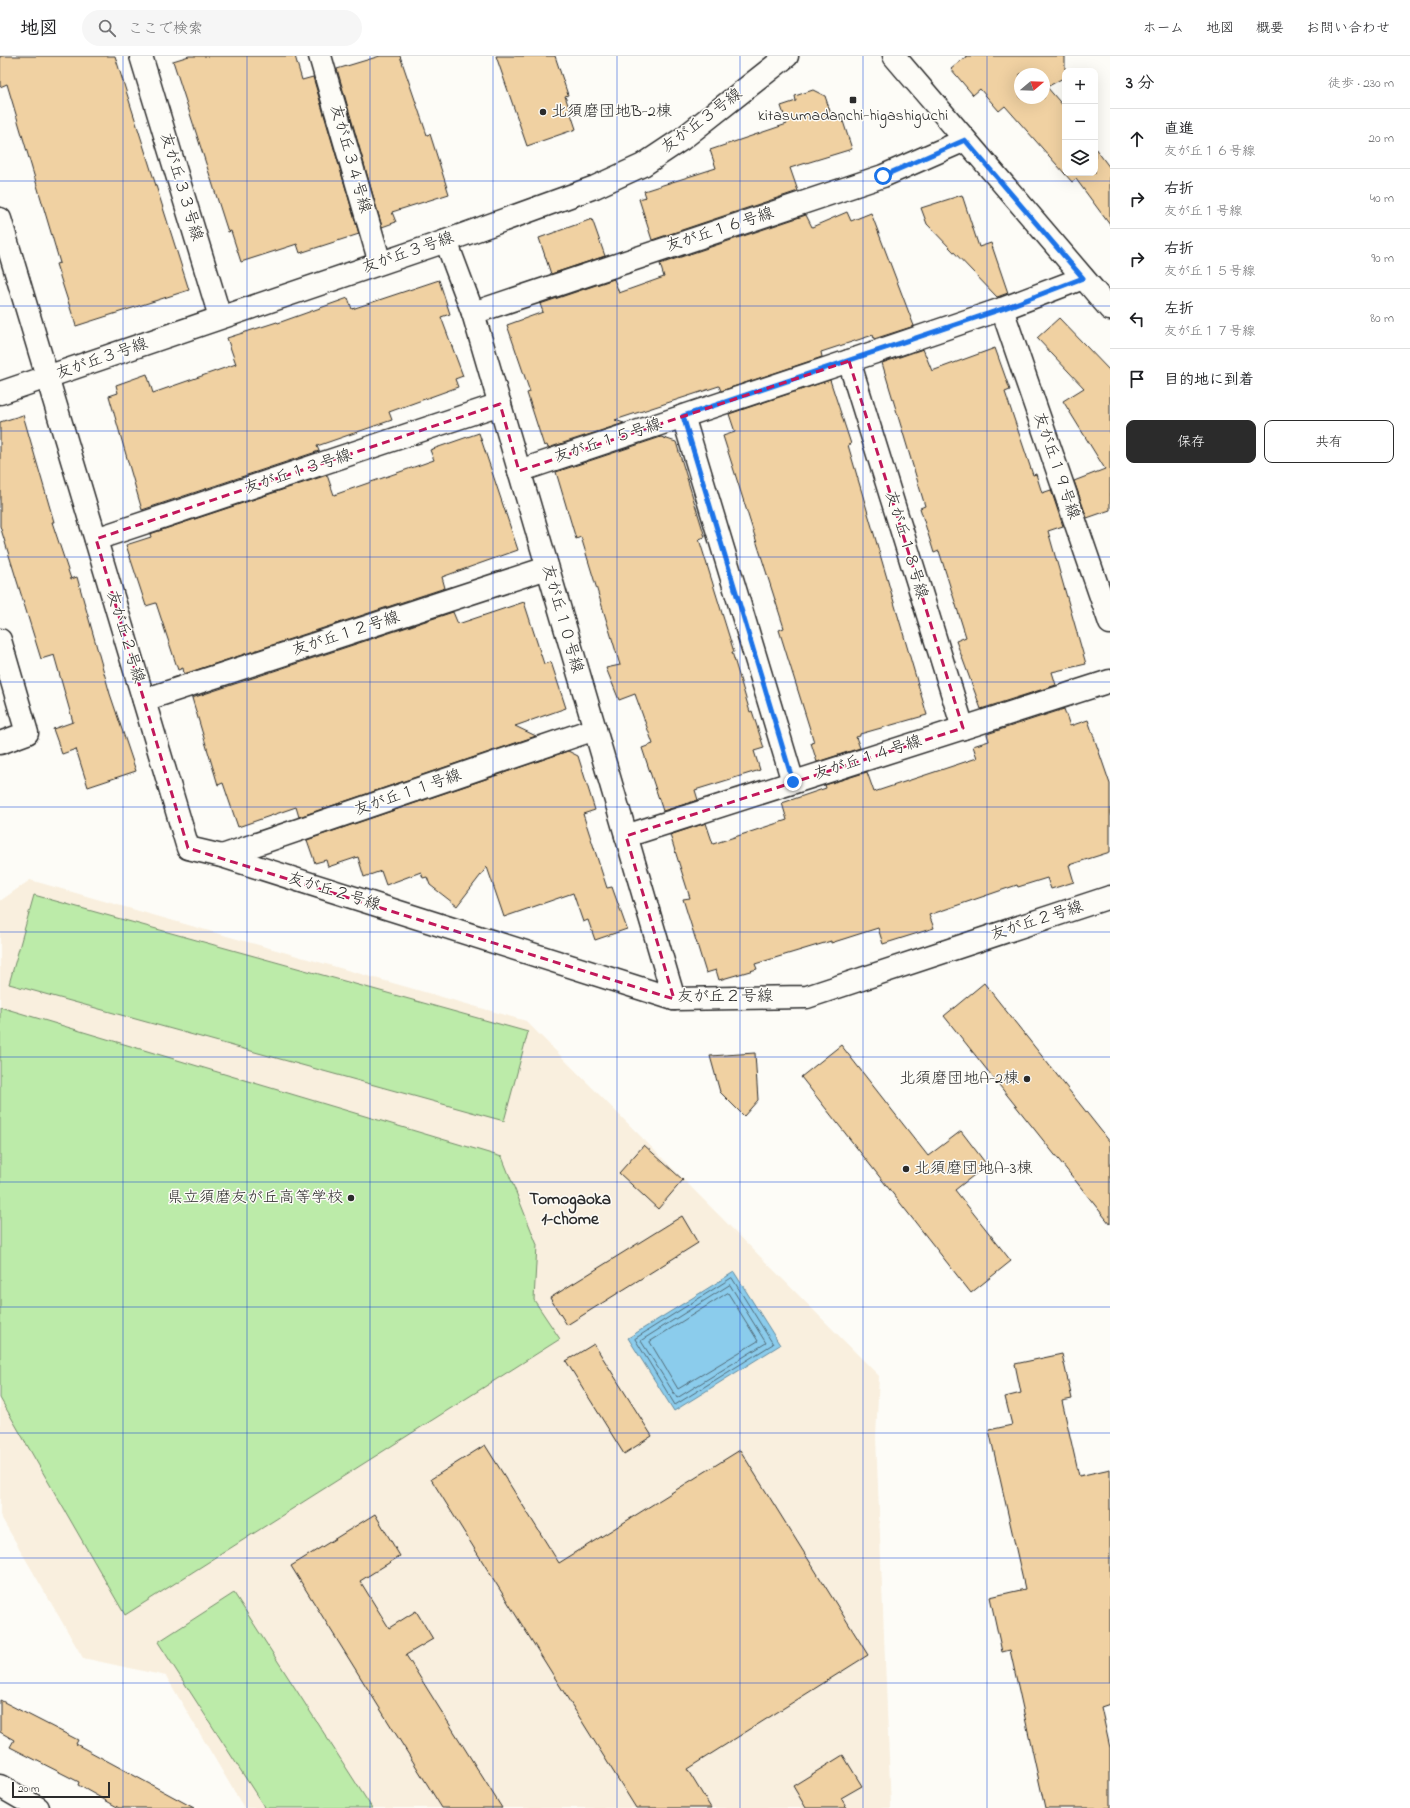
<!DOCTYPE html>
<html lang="ja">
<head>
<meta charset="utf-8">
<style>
  :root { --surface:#fff; --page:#f6f6f6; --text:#202124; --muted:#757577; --line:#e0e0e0; --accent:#2b2b2b }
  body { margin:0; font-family:"Indie Flower","Klee One",sans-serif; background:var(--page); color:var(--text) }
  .controls { position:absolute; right:12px; top:12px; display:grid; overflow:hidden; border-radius:8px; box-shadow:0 4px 16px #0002 }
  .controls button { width:36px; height:36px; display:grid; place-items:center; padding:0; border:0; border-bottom:1px solid var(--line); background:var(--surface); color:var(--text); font:20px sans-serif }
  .compass { position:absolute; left:1014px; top:12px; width:36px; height:36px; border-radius:50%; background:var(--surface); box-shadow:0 4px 16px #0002; rotate:71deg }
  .scale { position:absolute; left:12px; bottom:10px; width:98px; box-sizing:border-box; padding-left:4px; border:2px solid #2b2b2b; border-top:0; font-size:11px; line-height:14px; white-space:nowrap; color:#2b2b2b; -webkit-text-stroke:3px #fdfcf7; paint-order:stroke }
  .stop { position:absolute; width:12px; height:12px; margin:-9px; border:3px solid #1a73e8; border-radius:50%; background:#fff }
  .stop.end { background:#1a73e8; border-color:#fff; box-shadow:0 1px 4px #0008 }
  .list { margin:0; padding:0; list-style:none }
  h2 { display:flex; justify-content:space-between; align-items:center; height:52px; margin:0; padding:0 16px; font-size:17px }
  h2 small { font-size:13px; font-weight:400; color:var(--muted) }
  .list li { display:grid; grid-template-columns:26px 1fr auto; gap:12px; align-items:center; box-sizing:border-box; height:60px; padding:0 16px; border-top:1px solid var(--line) }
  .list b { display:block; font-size:15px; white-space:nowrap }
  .list p { margin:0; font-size:13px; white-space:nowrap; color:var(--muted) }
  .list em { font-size:13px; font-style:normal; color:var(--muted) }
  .actions { display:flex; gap:8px; padding:12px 16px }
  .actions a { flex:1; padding:9px 0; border:1px solid var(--accent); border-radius:8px; text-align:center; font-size:14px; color:var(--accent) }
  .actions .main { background:var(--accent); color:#fff }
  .icon { flex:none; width:22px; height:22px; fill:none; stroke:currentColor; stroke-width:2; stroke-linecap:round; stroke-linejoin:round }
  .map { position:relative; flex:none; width:1110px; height:1752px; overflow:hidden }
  header { display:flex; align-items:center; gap:24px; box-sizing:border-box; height:56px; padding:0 20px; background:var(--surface); border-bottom:1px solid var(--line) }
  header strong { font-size:19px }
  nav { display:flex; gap:22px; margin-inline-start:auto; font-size:14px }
  .search { width:280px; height:36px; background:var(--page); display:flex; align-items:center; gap:10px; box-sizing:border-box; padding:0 14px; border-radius:22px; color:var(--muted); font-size:15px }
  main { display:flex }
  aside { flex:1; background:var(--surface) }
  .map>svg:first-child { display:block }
  .built { fill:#f9efde }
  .green { fill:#bceba9; stroke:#748b6a }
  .water { fill:#8bccec; stroke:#658c9f }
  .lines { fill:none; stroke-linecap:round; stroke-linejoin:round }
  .shore { stroke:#516b78; stroke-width:1 }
  .building { fill:#f0d1a2; stroke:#2b2b2b; fill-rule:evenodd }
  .minor-casing { stroke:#2b2b2b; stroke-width:25 }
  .minor { stroke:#fdfcf7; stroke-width:22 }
  .route { stroke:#1a73e8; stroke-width:5 }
  .marked { fill:none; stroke:#c2185b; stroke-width:3; stroke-dasharray:8 5; stroke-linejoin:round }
  .grid { fill:none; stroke:#1d4ed8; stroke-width:1; stroke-opacity:0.55 }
  .poi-dot { fill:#2b2b2b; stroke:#fdfcf7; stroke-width:1.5 }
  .labels { text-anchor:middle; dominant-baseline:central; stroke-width:3; stroke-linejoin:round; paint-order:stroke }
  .poi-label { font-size:16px; fill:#2b2b2b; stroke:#fdfcf7; text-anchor:start }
  .street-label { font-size:16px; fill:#2b2b2b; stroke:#fdfcf7 }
  .neighbourhood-label { font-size:17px; font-weight:bold; fill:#2b2b2b; stroke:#fdfcf7 }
</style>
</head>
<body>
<header>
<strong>地図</strong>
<div class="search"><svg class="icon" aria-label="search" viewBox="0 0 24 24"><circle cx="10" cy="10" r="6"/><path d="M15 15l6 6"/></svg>ここで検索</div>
<nav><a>ホーム</a><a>地図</a><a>概要</a><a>お問い合わせ</a></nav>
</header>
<main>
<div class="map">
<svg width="1110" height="1752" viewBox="0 0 1110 1752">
  <rect width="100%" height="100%" fill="#fdfcf7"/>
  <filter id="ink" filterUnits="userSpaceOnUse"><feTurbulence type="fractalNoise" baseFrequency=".025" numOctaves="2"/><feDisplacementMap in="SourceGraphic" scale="8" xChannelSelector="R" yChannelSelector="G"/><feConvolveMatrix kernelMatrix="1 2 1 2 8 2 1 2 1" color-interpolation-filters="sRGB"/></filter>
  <g filter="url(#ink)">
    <polygon class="built" points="30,824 526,965 879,1320 876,1381 891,1752 244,1752 166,1620 83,1602 0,1459 0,845"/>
    <g class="green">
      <polygon points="34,839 528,976 504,1065 9,928"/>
      <polygon points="0,951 502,1101 537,1189 534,1244 560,1283 125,1559 0,1342"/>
      <polygon points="234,1537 372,1752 264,1752 263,1749 158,1586"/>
    </g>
    <polygon class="water" points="734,1216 780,1289 674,1355 628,1282"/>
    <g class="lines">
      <g class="shore">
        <polygon points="732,1222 773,1288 675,1349 635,1283"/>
        <polygon points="730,1229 766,1287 677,1342 641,1285"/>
        <polygon points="728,1237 758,1285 678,1333 650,1286"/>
      </g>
    </g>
    <g class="building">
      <polygon points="0,0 115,0 189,234 76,270 56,208 60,207 7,28 0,31"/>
      <polygon points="189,0 295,0 302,24 313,21 359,178 300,197 297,188 241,206 231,175 228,176 173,5"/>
      <polygon points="380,0 400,0 427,79 430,78 449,138 392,156 396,166 382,171 337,13"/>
      <polygon points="496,0 555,0 568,39 565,40 576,73 527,90"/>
      <path d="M967,0H1065V21L1047,31L1065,52V117H1095V92L1110,112V169L1076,123L1072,126L1005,50L999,55L980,33L973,39L951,13ZM1020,18H1044V42H1020Z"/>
      <polygon points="813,34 825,40 832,61 841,59 852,93 790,112 798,135 652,184 639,143 646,141 644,135 716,112 710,94 787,68 781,50 796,45 795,40"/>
      <polygon points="962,139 979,191 991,187 1008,237 997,241 927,168 921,152"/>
      <polygon points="847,156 851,165 871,157 914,270 874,283 873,279 821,296 822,301 721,335 719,330 615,364 624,367 548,392 547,389 544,390 527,337 530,336 507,269 543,256 540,248 614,223 619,237 664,221 660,208 806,159 812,171"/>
      <polygon points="592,163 605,200 551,218 539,182"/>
      <polygon points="439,224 450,258 441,261 463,320 455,323 458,331 389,356 392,364 317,390 319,395 142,454 109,340 118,337 116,329 147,318 153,337 236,308 227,282 277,266 278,267 348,242 352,253"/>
      <polygon points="1059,262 1110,315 1110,454 1087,462 1074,425 1105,413 1063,345 1084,332 1037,282"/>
      <polygon points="995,292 1010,334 1005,336 1033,419 1036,418 1042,437 1051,434 1063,470 1048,475 1086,608 1052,616 1056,629 981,653 956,585 966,581 939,495 934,497 920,452 925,450 882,307 923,293 932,315"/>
      <polygon points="830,324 851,388 848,389 927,659 860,678 860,680 856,681 860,692 817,706 811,687 814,686 779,574 784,572 723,380 735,376 729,358"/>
      <polygon points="23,359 54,466 52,466 71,523 77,521 110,638 136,715 88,731 76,693 62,698 53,673 73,666 54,599 41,603 0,470 0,366"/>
      <polygon points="479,377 518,494 442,521 445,532 184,618 183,612 178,614 156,547 146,550 126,489 151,481 150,478 327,419 334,439 434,404 430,394"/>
      <polygon points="661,381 676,386 705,481 699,483 734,596 732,596 750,656 752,655 764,692 754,695 760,714 695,734 698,744 663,755 642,692 653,688 635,638 619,644 606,612 620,609 581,481 576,483 556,416"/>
      <polygon points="524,546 544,608 551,606 566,652 515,670 536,680 299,761 296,751 238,771 223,727 218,729 192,642 453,556 458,568"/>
      <polygon points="1064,653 1070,670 1088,664 1110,728 1110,796 1069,809 1074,826 1051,833 1047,822 1018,831 1017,829 929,859 934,872 883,888 878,872 831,887 831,885 755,908 757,913 719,924 716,914 706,917 683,843 690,842 670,779 706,767 713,788 787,764 782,747 826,732 825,729 867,716 874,736 977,702 973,690 989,685 987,678"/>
      <polygon points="568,695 578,700 595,754 583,758 607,832 612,831 627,873 595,884 588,864 583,866 573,837 504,861 487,811 457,850 430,829 427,821 423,822 421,816 386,829 381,815 364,821 358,801 328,811 326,804 315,807 307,784"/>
      <polygon points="984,927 1110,1086 1110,1168 944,960"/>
      <polygon points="841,989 928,1100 961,1075 987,1109 955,1134 1011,1205 971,1237 801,1021"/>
      <polygon points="755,997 758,1044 744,1060 720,1036 710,1000"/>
      <polygon points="644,1089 683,1124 658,1153 619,1117"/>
      <polygon points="682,1160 698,1187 567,1269 550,1242"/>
      <polygon points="594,1288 652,1380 624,1398 566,1305"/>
      <polygon points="1062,1298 1072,1343 1062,1345 1079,1420 1110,1413 1110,1648 1101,1651 1110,1692 1110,1752 1045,1752 1010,1594 1002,1596 990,1541 1025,1533 989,1374 1012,1369 1005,1341 1021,1337 1015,1308"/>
      <polygon points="485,1389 559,1507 740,1394 868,1599 687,1713 711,1752 636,1752 431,1423"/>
      <polygon points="375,1458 400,1500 360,1525 389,1572 416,1555 433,1583 406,1599 502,1752 442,1752 291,1510"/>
      <polygon points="0,1644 78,1684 76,1688 194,1752 119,1752 78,1729 79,1726 10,1691 14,1684 0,1676"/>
      <polygon points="843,1699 862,1730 841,1742 847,1752 806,1752 793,1730"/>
    </g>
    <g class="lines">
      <defs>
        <g id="minor">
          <polyline points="141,0 220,261"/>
          <polyline points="320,0 380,207"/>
          <polyline points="894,0 1110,253"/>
          <polyline points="0,163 188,792 222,800 674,943 807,941 1110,841"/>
          <polyline points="446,185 473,257 674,943"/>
          <polyline points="1002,253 1110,567"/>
          <polyline points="473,257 883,120 965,84"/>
          <polyline points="849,305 963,672"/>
          <polyline points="0,337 446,185 595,131 643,109 682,83 787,0"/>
          <polyline points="683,360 793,726"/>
          <polyline points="519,415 849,305 1002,253 1083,222"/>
          <polyline points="96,483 500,348"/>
          <polyline points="0,584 27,677 0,687"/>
          <polyline points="144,644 547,512"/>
          <polyline points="626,780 1110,625"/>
          <polyline points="222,800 595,673"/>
          <polyline points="0,1730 38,1752"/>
        </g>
      </defs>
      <use href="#minor" class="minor-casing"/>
      <use href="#minor" class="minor"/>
    </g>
  </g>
  <g class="lines" filter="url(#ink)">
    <polyline class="route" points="793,726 683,360 1002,253 1083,222 965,84 883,120"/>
  </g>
  <path class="marked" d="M849,305L963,672L626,780L674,943L188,792L96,483L500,348L519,415Z"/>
  <path class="grid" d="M123,0V1752M247,0V1752M370,0V1752M493,0V1752M617,0V1752M740,0V1752M863,0V1752M987,0V1752M0,125H1110M0,250H1110M0,375H1110M0,501H1110M0,626H1110M0,751H1110M0,876H1110M0,1001H1110M0,1126H1110M0,1251H1110M0,1377H1110M0,1502H1110M0,1627H1110"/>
  <g class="poi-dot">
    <rect x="849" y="40" width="8" height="8" rx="2"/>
    <circle cx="543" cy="56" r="4"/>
    <circle cx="1027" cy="1023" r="4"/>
    <circle cx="906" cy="1113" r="4"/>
    <circle cx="351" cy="1142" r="4"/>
  </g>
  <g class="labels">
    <g class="poi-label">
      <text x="551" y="56">北須磨団地B-2棟</text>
      <text x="853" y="60" text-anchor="middle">kitasumadanchi-higashiguchi</text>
      <text x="1019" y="1023" text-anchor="end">北須磨団地A-2棟</text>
      <text x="914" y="1113">北須磨団地A-3棟</text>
      <text x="343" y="1142" text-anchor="end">県立須磨友が丘高等学校</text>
    </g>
    <g class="street-label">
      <text transform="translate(702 65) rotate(-37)">友が丘３号線</text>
      <text transform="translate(350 103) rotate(74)">友が丘３４号線</text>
      <text transform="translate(181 131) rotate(73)">友が丘３３号線</text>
      <text transform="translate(720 174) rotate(-18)">友が丘１６号線</text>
      <text transform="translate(408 197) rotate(-19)">友が丘３号線</text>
      <text transform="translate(102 303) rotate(-19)">友が丘３号線</text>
      <text transform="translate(608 385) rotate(-18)">友が丘１５号線</text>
      <text transform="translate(1056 410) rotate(71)">友が丘１９号線</text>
      <text transform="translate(298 416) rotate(-18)">友が丘１３号線</text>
      <text transform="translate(906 489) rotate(73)">友が丘１８号線</text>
      <text transform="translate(562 563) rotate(74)">友が丘１０号線</text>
      <text transform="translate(346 578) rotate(-18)">友が丘１２号線</text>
      <text transform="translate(125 581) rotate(73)">友が丘２号線</text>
      <text transform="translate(868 702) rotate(-18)">友が丘１４号線</text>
      <text transform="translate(408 737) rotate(-19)">友が丘１１号線</text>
      <text transform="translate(334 836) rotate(17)">友が丘２号線</text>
      <text transform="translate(1037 865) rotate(-18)">友が丘２号線</text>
      <text x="725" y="941">友が丘２号線</text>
    </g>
    <g class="neighbourhood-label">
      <text x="570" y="1143">Tomogaoka<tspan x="570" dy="20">1-chome</tspan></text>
    </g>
  </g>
</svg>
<div class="controls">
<button>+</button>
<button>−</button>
<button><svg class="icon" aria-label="layers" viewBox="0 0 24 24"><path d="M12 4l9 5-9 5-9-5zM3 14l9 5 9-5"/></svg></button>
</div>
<svg class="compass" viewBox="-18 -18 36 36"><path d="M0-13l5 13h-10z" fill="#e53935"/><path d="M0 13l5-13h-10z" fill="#757577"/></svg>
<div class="scale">20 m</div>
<div class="stop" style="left:883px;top:120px"></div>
<div class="stop end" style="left:793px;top:726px"></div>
</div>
<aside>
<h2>3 分<small>徒歩 · 230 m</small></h2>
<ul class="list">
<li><svg class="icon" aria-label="ahead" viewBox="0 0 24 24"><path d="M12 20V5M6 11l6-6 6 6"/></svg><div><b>直進</b><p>友が丘１６号線</p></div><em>20 m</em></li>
<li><svg class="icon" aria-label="right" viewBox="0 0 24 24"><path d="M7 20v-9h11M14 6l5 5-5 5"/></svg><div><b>右折</b><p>友が丘１号線</p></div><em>40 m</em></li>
<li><svg class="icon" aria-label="right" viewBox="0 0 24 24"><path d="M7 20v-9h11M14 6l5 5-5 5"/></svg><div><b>右折</b><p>友が丘１５号線</p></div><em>90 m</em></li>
<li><svg class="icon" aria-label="left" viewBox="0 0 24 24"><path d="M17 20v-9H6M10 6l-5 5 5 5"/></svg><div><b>左折</b><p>友が丘１７号線</p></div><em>80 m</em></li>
<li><svg class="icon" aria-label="arrive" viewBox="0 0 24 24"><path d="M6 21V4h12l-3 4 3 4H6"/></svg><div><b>目的地に到着</b></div></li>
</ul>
<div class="actions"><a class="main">保存</a><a>共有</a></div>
</aside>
</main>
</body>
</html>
